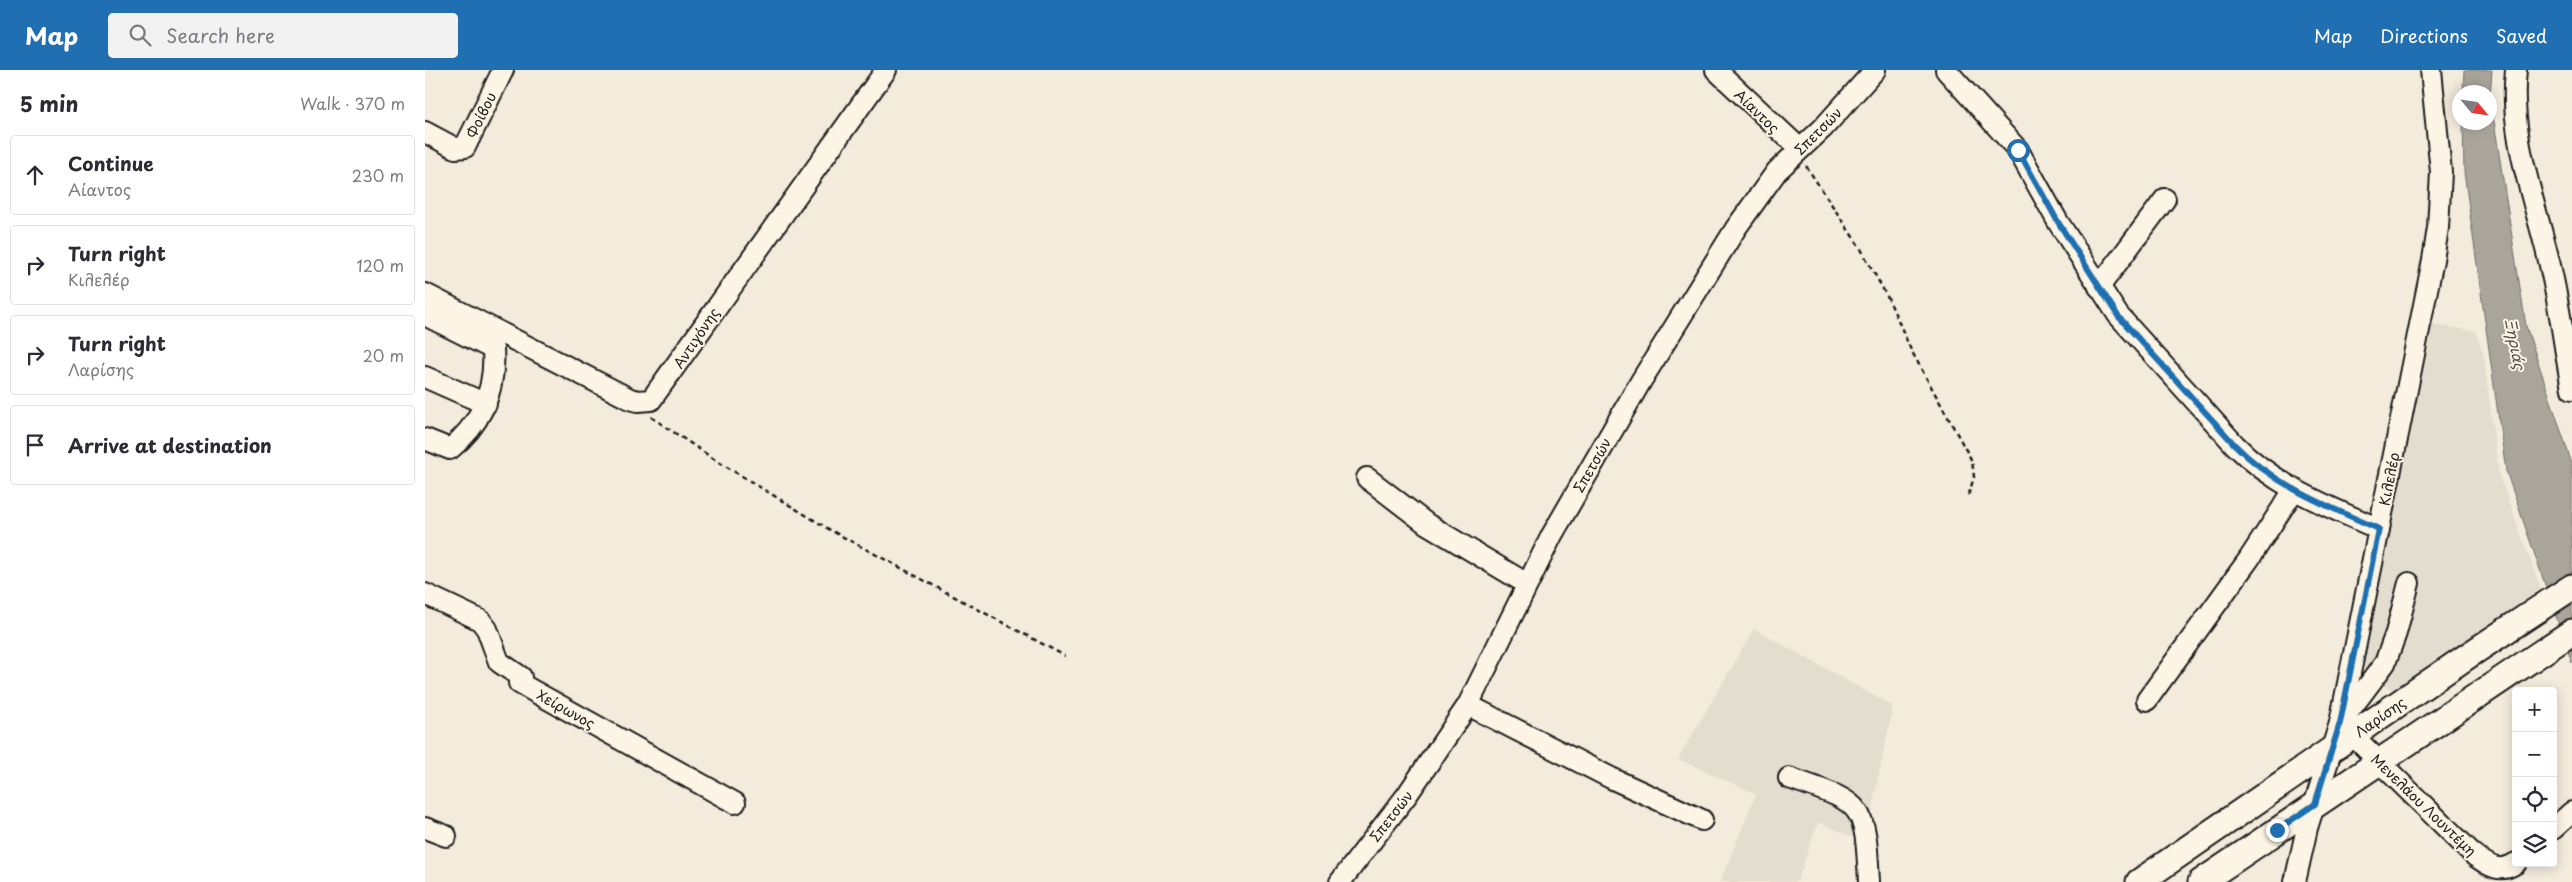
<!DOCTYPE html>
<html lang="en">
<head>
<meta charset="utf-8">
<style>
  :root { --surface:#fff; --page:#f2f2f3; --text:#2b2b33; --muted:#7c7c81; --line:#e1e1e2; --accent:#1f6fb2 }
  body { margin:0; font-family:"Playpen Sans",sans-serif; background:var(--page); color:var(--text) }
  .controls { position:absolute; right:15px; bottom:15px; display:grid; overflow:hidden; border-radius:5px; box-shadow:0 2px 12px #0003 }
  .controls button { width:45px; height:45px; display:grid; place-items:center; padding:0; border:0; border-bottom:1px solid var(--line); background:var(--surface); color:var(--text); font:25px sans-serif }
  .compass { position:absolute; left:2027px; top:15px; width:45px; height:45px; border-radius:50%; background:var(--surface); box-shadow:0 2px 12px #0003; rotate:119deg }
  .stop { position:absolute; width:15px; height:15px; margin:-11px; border:4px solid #1f6fb2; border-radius:50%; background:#fff }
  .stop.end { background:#1f6fb2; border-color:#fff; box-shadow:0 1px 5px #0008 }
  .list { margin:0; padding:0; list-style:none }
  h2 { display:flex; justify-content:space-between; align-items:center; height:65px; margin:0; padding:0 20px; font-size:21px }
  h2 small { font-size:16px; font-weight:400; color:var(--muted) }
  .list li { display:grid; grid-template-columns:32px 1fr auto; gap:15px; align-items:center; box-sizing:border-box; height:80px; margin:0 10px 10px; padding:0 10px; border:1px solid var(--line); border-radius:5px }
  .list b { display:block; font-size:19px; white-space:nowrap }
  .list p { margin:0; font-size:16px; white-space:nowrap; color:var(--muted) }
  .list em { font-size:16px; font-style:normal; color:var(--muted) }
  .icon { flex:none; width:28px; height:28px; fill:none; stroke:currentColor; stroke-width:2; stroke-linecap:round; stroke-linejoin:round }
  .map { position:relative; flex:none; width:2147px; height:812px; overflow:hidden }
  header { display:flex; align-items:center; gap:30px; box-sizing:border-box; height:70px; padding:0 25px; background:var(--accent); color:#fff }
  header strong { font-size:24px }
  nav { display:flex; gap:28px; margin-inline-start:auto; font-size:18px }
  .search { width:350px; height:45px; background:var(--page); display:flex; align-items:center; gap:12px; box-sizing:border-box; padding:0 18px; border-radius:5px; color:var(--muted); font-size:19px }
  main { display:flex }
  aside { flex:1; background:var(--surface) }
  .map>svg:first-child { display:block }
  .built { fill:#e3ddcf }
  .water { fill:#aaa59b; stroke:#716e68 }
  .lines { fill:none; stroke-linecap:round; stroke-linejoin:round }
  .minor-casing { stroke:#1c1c1c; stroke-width:24 }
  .major-casing { stroke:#1c1c1c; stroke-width:29 }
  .path { stroke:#1c1c1c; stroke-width:2.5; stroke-dasharray:5 4; stroke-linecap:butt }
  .minor { stroke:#fcf5e5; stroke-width:20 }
  .major { stroke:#fcf5e5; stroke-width:25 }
  .route { stroke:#1f6fb2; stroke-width:6 }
  .labels { text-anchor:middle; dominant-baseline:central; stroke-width:4; stroke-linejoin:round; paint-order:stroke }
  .street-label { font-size:14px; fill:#1c1c1c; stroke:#fcf5e5 }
  .water-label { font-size:15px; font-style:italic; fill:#55534f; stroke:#fcf5e5 }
</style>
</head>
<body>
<header>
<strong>Map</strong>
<div class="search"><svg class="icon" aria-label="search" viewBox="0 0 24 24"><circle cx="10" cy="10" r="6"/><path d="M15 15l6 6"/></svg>Search here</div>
<nav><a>Map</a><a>Directions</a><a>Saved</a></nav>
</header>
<main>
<aside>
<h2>5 min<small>Walk · 370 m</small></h2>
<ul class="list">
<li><svg class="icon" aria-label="ahead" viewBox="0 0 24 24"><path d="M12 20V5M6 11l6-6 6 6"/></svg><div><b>Continue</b><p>Αίαντος</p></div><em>230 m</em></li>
<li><svg class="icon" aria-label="right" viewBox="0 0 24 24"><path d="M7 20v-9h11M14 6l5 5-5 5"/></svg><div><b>Turn right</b><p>Κιλελέρ</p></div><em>120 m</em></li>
<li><svg class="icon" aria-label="right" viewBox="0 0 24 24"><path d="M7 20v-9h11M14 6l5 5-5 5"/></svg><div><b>Turn right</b><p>Λαρίσης</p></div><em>20 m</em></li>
<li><svg class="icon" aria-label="arrive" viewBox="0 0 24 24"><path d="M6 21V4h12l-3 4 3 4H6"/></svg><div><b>Arrive at destination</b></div></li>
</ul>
</aside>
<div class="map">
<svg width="2147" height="812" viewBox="0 0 2147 812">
  <rect width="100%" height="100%" fill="#f3ecdd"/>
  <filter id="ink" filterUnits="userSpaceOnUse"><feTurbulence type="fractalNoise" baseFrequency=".02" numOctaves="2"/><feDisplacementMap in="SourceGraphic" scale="10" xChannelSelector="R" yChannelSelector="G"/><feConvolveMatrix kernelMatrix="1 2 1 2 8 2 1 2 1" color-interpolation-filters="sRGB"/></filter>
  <g filter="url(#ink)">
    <g class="built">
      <polygon points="2004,254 2051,261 2059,287 2074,405 2117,522 1967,620 1935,594 1972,424"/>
      <polygon points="1329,559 1468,636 1450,724 1444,774 1393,752 1372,812 1295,812 1331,724 1253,689"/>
    </g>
    <polygon class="water" points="2039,0 2067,0 2065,26 2101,256 2147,394 2147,593 2081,401 2039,102 2038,53 2064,52 2064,22 2038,22"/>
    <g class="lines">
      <defs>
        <g id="minor">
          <polyline points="1291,0 1375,79"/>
          <path d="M1521,0L1593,80L1633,152L1693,245L1810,375C1850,416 1902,436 1954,459"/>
          <path d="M2091,0C2084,64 2108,125 2123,187C2134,230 2139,275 2147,319"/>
          <polyline points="0,62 30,78 40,77 78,0"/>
          <polyline points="1674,217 1740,129"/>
          <polyline points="0,224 205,329 213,331 226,330 461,0"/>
          <path d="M0,245L68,279C71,320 57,353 25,379L0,369"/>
          <polyline points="0,307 61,334"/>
          <polyline points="942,408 1002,454 1102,514"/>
          <path d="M1984,513L1971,563L1960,593L1915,653L2050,786C2064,796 2075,804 2091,793"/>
          <polyline points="0,524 55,550 62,559 74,592 96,607 94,613 310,733"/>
          <polyline points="1722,630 1824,489 1869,420"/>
          <polyline points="1043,635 1186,708 1277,750"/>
          <path d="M1364,708C1439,734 1440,731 1444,812"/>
          <polyline points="0,758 21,766"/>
          <polyline points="2128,759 2147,742"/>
          <polyline points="915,812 982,725 1043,635 1127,465 1216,311 1311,158 1352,101 1398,58 1450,0"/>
          <polyline points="1870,812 1882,758 1915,653 2008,190 2013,158 2016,102 2006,0"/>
        </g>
        <g id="major">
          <polyline points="1714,812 2041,587 2147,517"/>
          <polyline points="1776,812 2147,562"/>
        </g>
      </defs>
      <use href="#minor" class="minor-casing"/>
      <use href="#major" class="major-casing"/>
      <g class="path">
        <polyline points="1381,96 1436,179 1464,230 1486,280 1547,391 1549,407 1543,427"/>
        <polyline points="226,347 292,391 407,461 640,586"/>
      </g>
      <use href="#minor" class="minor"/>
      <use href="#major" class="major"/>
    </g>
  </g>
  <g class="lines" filter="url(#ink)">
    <path class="route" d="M1593,80L1633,152L1693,246L1810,375C1850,416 1902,436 1954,459L1915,653L1890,734L1852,760"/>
  </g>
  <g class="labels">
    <g class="street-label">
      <text transform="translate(1332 41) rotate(44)">Αίαντος</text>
      <text transform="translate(56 45) rotate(-64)">Φοίβου</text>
      <text transform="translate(1393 61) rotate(-45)">Σπετσών</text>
      <text transform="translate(271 268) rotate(-56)">Αντιγόνης</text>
      <text transform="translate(1167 395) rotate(-60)">Σπετσών</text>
      <text transform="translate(1964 409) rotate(-79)">Κιλελέρ</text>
      <text transform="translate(141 639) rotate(29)">Χείρωνος</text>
      <text transform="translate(1955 647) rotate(-35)">Λαρίσης</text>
      <text transform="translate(1999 735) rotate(44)">Μενελάου Λουντέμη</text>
      <text transform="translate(966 746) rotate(-52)">Σπετσών</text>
    </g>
    <g class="water-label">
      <text transform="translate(2091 274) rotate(79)">Ξηριάς</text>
    </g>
  </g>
</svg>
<div class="controls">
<button>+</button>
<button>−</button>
<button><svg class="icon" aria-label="locate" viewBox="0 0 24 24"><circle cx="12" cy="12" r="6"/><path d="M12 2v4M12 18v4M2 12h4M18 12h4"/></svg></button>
<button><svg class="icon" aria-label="layers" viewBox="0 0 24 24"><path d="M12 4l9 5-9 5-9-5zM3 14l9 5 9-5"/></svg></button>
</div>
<svg class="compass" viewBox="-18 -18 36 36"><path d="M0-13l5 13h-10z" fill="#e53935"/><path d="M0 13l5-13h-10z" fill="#7c7c81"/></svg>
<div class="stop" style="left:1593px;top:80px"></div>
<div class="stop end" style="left:1852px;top:760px"></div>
</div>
</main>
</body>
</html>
